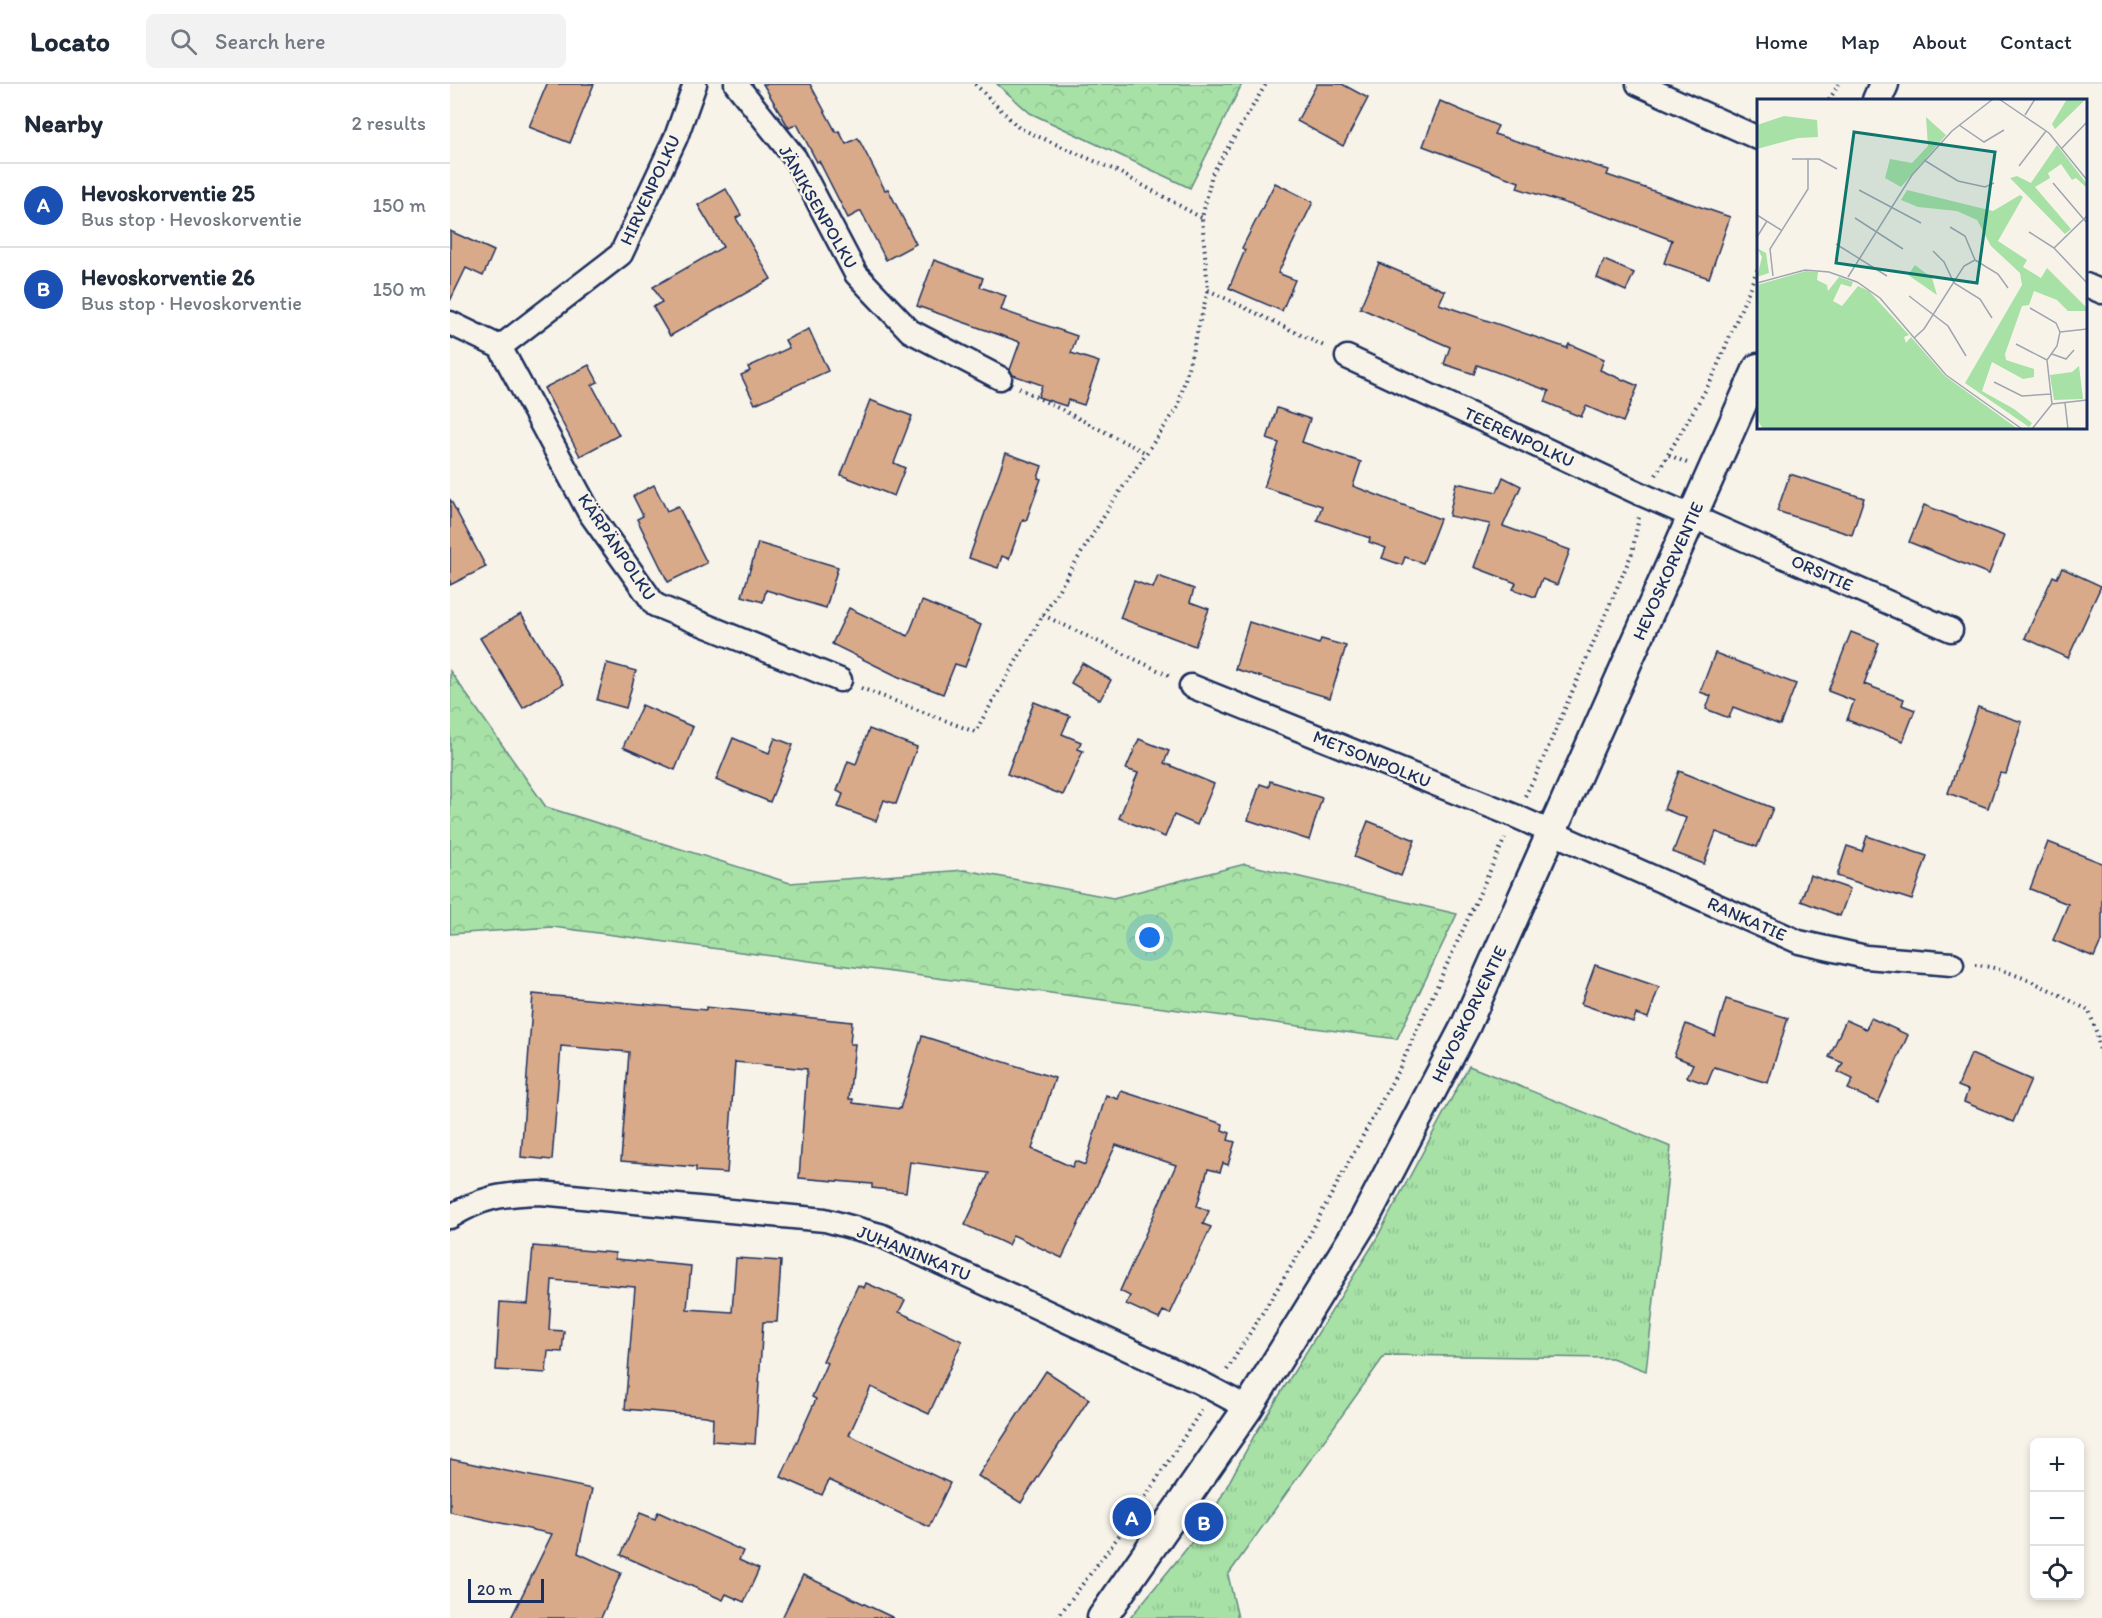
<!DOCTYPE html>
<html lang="en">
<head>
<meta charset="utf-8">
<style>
  :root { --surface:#fff; --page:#f2f2f3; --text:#1f2937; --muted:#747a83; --line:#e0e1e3; --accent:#0f766e }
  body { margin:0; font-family:Itim,sans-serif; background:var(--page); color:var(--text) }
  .controls { position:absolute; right:18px; bottom:18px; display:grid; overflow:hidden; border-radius:9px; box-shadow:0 3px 9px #0003 }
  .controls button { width:54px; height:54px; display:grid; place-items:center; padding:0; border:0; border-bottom:2px solid var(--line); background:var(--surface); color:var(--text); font:30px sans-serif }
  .scale { position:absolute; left:18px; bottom:15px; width:76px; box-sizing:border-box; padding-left:6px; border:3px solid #1b2f5e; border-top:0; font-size:16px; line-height:21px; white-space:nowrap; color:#1b2f5e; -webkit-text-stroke:4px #f7f3e8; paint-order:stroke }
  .you { position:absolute; left:700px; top:854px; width:21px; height:21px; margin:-15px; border:4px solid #fff; border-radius:50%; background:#1a73e8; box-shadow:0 0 0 9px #1a73e833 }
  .badge { display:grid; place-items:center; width:39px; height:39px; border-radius:50%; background:var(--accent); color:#fff; font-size:20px; font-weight:700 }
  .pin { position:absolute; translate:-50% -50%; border:3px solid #fff; box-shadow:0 2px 6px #0006 }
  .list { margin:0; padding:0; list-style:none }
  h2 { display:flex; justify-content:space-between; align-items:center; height:78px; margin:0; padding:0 24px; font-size:26px }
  h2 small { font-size:20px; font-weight:400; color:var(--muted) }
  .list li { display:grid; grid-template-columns:39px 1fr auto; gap:18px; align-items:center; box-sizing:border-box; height:84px; padding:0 24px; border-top:2px solid var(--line) }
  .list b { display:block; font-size:22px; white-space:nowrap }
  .list p { margin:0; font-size:20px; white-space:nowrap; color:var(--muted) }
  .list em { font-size:20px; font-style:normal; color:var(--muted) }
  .icon { flex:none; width:33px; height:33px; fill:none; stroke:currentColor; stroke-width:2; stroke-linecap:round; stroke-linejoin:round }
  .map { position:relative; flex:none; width:1652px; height:1534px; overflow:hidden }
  header { display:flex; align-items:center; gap:36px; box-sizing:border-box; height:84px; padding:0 30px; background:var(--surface); border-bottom:2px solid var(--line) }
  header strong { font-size:28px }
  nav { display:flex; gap:33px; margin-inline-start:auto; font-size:21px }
  .search { width:420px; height:54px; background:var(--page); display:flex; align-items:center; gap:15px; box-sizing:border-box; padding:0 21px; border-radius:9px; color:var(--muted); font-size:22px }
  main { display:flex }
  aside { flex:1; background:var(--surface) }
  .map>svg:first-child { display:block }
  .grass { fill:url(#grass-tufts); stroke:#618882; stroke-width:1.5 }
  .forest { fill:url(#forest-crowns); stroke:#618882; stroke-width:1.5 }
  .building { fill:#d9aa8a; stroke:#1b2f5e; stroke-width:1.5 }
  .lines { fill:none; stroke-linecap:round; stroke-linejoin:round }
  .minor-casing { stroke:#1b2f5e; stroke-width:27 }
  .tertiary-casing { stroke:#1b2f5e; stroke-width:33 }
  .path { stroke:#1b2f5e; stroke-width:4; stroke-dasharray:1.5 4.5; stroke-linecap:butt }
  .minor { stroke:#f7f3e8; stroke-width:22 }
  .tertiary { stroke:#f7f3e8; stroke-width:28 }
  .labels { text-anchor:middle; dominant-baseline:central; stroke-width:5; stroke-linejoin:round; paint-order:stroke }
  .street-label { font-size:18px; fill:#1b2f5e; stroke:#f7f3e8 }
  .inset-road { fill:none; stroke:#9fa5b1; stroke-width:1.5 }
  .view { fill:#0f766e; fill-opacity:0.15; stroke:#0f766e; stroke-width:3 }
  .inset-edge { fill:none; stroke:#1b2f5e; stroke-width:3 }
</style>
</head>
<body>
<header>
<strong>Locato</strong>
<div class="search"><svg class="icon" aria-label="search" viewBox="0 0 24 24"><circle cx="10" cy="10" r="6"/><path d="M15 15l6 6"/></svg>Search here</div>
<nav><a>Home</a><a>Map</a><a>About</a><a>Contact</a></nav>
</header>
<main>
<aside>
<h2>Nearby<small>2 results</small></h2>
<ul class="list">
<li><span class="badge" style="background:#1a4fb4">A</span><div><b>Hevoskorventie 25</b><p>Bus stop · Hevoskorventie</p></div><em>150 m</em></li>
<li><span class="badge" style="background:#1a4fb4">B</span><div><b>Hevoskorventie 26</b><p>Bus stop · Hevoskorventie</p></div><em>150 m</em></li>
</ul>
</aside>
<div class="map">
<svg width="1652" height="1534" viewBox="0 0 1652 1534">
  <defs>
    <pattern id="grass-tufts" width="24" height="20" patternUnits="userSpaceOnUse" patternTransform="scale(1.5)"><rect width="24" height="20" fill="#a7e1a6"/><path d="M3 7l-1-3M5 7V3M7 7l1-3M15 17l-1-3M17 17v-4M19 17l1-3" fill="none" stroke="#8fc191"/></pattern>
    <pattern id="forest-crowns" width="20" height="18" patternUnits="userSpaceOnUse" patternTransform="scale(1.5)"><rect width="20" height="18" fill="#a7e1a6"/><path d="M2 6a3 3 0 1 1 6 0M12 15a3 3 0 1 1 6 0" fill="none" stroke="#8fc191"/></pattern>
  </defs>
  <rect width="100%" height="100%" fill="#f7f3e8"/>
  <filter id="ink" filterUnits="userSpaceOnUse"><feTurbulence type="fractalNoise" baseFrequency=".0167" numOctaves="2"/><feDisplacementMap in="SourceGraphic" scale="12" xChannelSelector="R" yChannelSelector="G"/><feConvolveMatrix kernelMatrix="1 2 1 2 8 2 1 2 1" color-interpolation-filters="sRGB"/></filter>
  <g filter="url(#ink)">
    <polygon class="grass" points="1019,982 1221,1063 1196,1287 1162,1274 935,1271 778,1491 788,1534 680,1534 756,1441 804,1352 924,1159"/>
    <g class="forest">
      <polygon points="547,0 792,0 740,104 580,29"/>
      <polygon points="0,587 96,723 340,799 515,786 663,814 795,780 1007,830 947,955 103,843 0,850"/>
    </g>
    <g class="building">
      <polygon points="97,0 144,0 120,59 79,43"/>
      <polygon points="313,0 360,0 386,48 389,47 396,60 408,54 435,106 438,105 466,160 436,176 411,127 398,134 369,77 367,78 347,40 339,44"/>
      <polygon points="867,0 892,0 918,14 893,62 847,37"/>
      <polygon points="990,17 1048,42 1044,50 1159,86 1157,91 1280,133 1259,194 1214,179 1222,156 1169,136 1067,104 1069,98 973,62"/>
      <polygon points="825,99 863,118 828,189 845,196 832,227 779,204 795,166 792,164"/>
      <polygon points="276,105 291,131 286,134 321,195 220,252 203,223 212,218 203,203 273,163 248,121"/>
      <polygon points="0,147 44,167 33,192 16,184 0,217"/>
      <polygon points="484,176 533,194 530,203 556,212 551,226 627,252 621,269 649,278 634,321 618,316 616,322 588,313 592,301 563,291 560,286 570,258 467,222"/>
      <polygon points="1154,176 1184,189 1176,207 1147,194"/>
      <polygon points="929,179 995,207 989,220 1117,264 1119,260 1154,275 1150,286 1188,302 1173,338 1136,322 1131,333 1095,318 1099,307 1027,281 1024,290 994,280 1000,263 910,224"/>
      <polygon points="359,245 378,287 305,320 291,291 300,287 298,283 339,264 335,256"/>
      <polygon points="139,281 148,298 142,301 169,351 130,372 94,304"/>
      <polygon points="420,316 462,332 444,379 455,384 444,412 391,391"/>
      <polygon points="827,324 860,335 852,358 911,378 903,402 990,435 973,479 955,473 952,481 932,474 936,464 919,458 920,454 867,436 872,422 814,403 829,359 817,355"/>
      <polygon points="556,369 592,382 588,394 591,395 576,437 573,435 559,475 552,472 548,484 519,474"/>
      <polygon points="1340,390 1414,414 1402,451 1327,427"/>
      <polygon points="1053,393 1071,402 1053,442 1120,466 1107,501 1092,495 1085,513 1063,505 1066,499 1024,483 1040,440 999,432 1006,399 1047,408"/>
      <polygon points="204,401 217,427 228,422 257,479 218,498 187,435 193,432 183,412"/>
      <polygon points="0,415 36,483 0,501"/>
      <polygon points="1474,421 1554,452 1539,490 1459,458"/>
      <polygon points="308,459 388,483 376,524 316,506 313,518 292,512"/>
      <polygon points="1612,484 1651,502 1618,574 1575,554 1603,492 1607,494"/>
      <polygon points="708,492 744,505 740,518 759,525 745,562 670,534 684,497 703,504"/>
      <polygon points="472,517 531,541 515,583 505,580 493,610 449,593 382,560 399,524 458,552"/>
      <polygon points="71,530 113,600 73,624 30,554"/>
      <polygon points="799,538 869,560 871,555 896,562 880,614 785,585"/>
      <polygon points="1401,548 1429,559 1414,600 1454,615 1452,621 1465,626 1453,657 1397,636 1404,617 1378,607"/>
      <polygon points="1265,569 1346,600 1330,641 1283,623 1279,634 1256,625 1261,612 1250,608"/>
      <polygon points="157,579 186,587 176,624 147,616"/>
      <polygon points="632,579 661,596 650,616 621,599"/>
      <polygon points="584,618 620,632 612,650 631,658 628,665 633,667 613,711 557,690"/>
      <polygon points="192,621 243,643 225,686 173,663"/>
      <polygon points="1528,623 1572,638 1556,690 1550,689 1538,724 1498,709"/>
      <polygon points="419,645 467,663 446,720 434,716 426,737 388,723 393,710 387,707 398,677 406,680"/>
      <polygon points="283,654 319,669 325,654 343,661 320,718 266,696"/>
      <polygon points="689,655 719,667 714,679 764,700 747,741 724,731 715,753 669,734 688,689 676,685"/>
      <polygon points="1229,687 1323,724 1307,763 1266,748 1254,780 1223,768 1236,734 1214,725"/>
      <polygon points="820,697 872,714 859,756 798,736 810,700 819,703"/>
      <polygon points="918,737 965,756 951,792 904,773"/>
      <polygon points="1417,752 1477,772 1462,816 1387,792 1397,762 1412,767"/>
      <polygon points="1598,758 1652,779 1652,855 1644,873 1603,856 1618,820 1580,805"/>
      <polygon points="1360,791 1400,805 1390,832 1351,817"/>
      <polygon points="1145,881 1209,903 1198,934 1186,930 1183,938 1131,920"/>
      <polygon points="83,910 256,926 256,923 402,938 400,960 405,960 399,1015 403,1015 403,1019 450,1025 472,952 605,994 582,1065 622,1083 625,1077 635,1081 656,1011 668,1015 671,1007 773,1040 772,1046 780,1049 778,1056 785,1058 778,1081 773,1079 770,1088 758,1085 747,1122 759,1127 753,1140 761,1143 720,1230 713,1227 709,1235 676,1220 680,1212 670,1207 726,1081 666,1061 612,1174 563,1151 558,1161 515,1141 539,1089 460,1078 456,1108 422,1104 422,1100 349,1094 357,985 285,978 277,1089 246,1087 246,1083 171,1077 179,968 111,962 102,1076 71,1073"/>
      <polygon points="1276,915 1338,934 1318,999 1264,983 1257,1000 1237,993 1243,980 1224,972 1236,940 1265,952"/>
      <polygon points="1421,934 1458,951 1428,1019 1398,1005 1403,995 1388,988 1393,979 1379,973 1396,936 1416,945"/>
      <polygon points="1521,970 1581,996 1563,1038 1514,1018 1518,1006 1508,1002"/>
      <polygon points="83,1162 165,1169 165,1175 241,1182 237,1225 282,1228 286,1174 331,1177 327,1238 313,1238 305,1360 262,1357 263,1334 256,1332 175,1325 185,1203 102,1196 99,1246 114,1247 112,1268 98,1267 96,1289 46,1286 50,1218 78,1220"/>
      <polygon points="416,1199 455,1216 449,1228 512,1257 479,1330 421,1303 399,1351 500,1399 479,1443 379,1396 372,1411 331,1393 366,1315 362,1313 377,1279 373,1277 408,1201 414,1204"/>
      <polygon points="596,1287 639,1315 571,1419 528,1392"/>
      <polygon points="0,1375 142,1405 128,1469 171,1489 151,1534 61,1534 102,1450 0,1428"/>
      <polygon points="208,1428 293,1467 289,1476 309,1485 294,1518 276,1510 273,1516 171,1471 190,1429 205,1435"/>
      <polygon points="353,1491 444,1534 332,1534"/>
    </g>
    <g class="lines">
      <defs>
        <g id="minor">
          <polyline points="286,0 345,74 406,190 460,247 550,294"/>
          <polyline points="1188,0 1308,54"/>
          <polyline points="1636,201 1652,208"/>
          <polyline points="0,239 50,263"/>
          <polyline points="50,263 139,428 205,521 390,596"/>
          <polyline points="50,263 171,170 226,53 245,0"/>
          <polyline points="897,273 1193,411 1501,546"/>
          <polyline points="741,602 1065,732 1349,858 1416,873 1502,880"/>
          <path d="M0,1133C32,1113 53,1110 90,1109L375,1136L430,1151L751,1299L798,1324"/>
        </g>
        <g id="tertiary">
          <polyline points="1427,16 1434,0"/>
          <polyline points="652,1534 798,1324 914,1136 1016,941 1308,284"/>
        </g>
      </defs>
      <use href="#minor" class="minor-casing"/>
      <use href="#tertiary" class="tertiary-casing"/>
      <g class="path">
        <polyline points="525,0 569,44 665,86 752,134"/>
        <polyline points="1379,16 1389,0"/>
        <polyline points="758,206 876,263"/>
        <polyline points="569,304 696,369"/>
        <polyline points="1219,371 1237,379"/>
        <polyline points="1206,391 1262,295 1308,184"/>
        <polyline points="593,531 722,593"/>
        <polyline points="411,604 525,648 593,531 664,416 728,323 758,206 752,134 762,90 816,0"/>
        <polyline points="1075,712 1088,687 1182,469 1189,433"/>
        <path d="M1525,881C1556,882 1612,911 1639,927L1647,950L1652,978"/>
        <polyline points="777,1286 853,1163 949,985 1055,754"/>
        <polyline points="607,1534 680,1437 752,1325"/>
      </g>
      <use href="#minor" class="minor"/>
      <use href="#tertiary" class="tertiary"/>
    </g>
  </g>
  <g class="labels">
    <g class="street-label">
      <text transform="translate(200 106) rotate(-65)">HIRVENPOLKU</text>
      <text transform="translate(368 123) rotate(60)">JÄNIKSENPOLKU</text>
      <text transform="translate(1069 353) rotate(25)">TEERENPOLKU</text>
      <text transform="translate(167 463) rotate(56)">KÄRPÄNPOLKU</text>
      <text transform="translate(1218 487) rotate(-66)">HEVOSKORVENTIE</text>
      <text transform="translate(1372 489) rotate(24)">ORSITIE</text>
      <text transform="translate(922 675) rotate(22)">METSONPOLKU</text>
      <text transform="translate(1297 835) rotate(24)">RANKATIE</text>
      <text transform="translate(1019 930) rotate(-64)">HEVOSKORVENTIE</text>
      <text transform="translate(464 1169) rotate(22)">JUHANINKATU</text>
    </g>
  </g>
  <g transform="translate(1307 15)">
    <rect width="330" height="330" fill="#f7f3e8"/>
    <path d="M169,18L189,36L144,88L128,79L133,60L155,64L171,47Z" fill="#a7e1a6"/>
    <path d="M310,0H329L298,30L295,25ZM27,17L60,21L61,38L41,39L0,50V26ZM300,46L330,85V89L319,79L315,81L304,65L291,74L293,79L278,88L314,130L308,135L253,79L260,77L274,84ZM150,91L236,112L263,96L266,98L241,142L270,161L266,168L284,179L290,169L330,209V212H311L300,201L277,192L272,206L265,207L248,255L249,261L277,270V278L266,280L235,263L225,292L257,310L275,324L272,328L208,284L265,186L263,174L234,147L220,121L200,112L161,108L144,101ZM0,149L9,154L12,174L0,178L5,158ZM158,166L175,179L180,196L151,176ZM49,172L61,173L60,181L70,186L71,192L82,178L96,183L94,188L84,185L76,202L85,207L101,187L112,192L152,236L147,238L149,244L154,238L188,277L261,330H6L0,320V186ZM322,267L326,300L297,301L293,276L315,273Z" fill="#a7e1a6"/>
    <path class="inset-road" d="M242,0L292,34L330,81M268,16L278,0M202,26L227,43L247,31M305,49L330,23M35,60H62L80,70M167,61L201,82L228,88L237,84M262,67L289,32M296,84L330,124M102,91L164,124M0,116L24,131M98,119L146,150M193,128L208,137L218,161M272,133L297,149L330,117M0,138L10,122M79,145L130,177M297,149L330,184M176,152L187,163L197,184L223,200L235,219M218,161L241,175L251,189M16,177L13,150L51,90V60M91,178L155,76L195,32L236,0M0,184L48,171L72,173L100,183L123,199L189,276L265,330M152,197L191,227L209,257M273,209L299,224L303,233L300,247L290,261L295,305M303,233L330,230M157,239L167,230L207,167L218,161M259,245L290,261M295,255L309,260L317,251M237,283L265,297L294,295M308,304L311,330M295,305L330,301M275,330L295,305"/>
    <path class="view" d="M97,33L238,53L220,184L79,164Z"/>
    <rect width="330" height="330" class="inset-edge"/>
  </g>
</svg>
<div class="controls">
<button>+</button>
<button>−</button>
<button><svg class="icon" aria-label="locate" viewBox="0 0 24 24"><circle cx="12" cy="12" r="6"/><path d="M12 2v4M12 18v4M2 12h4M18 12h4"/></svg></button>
</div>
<div class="scale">20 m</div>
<div class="you"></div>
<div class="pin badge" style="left:682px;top:1433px;background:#1a4fb4">A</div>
<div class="pin badge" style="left:754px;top:1438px;background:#1a4fb4">B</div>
</div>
</main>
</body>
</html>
